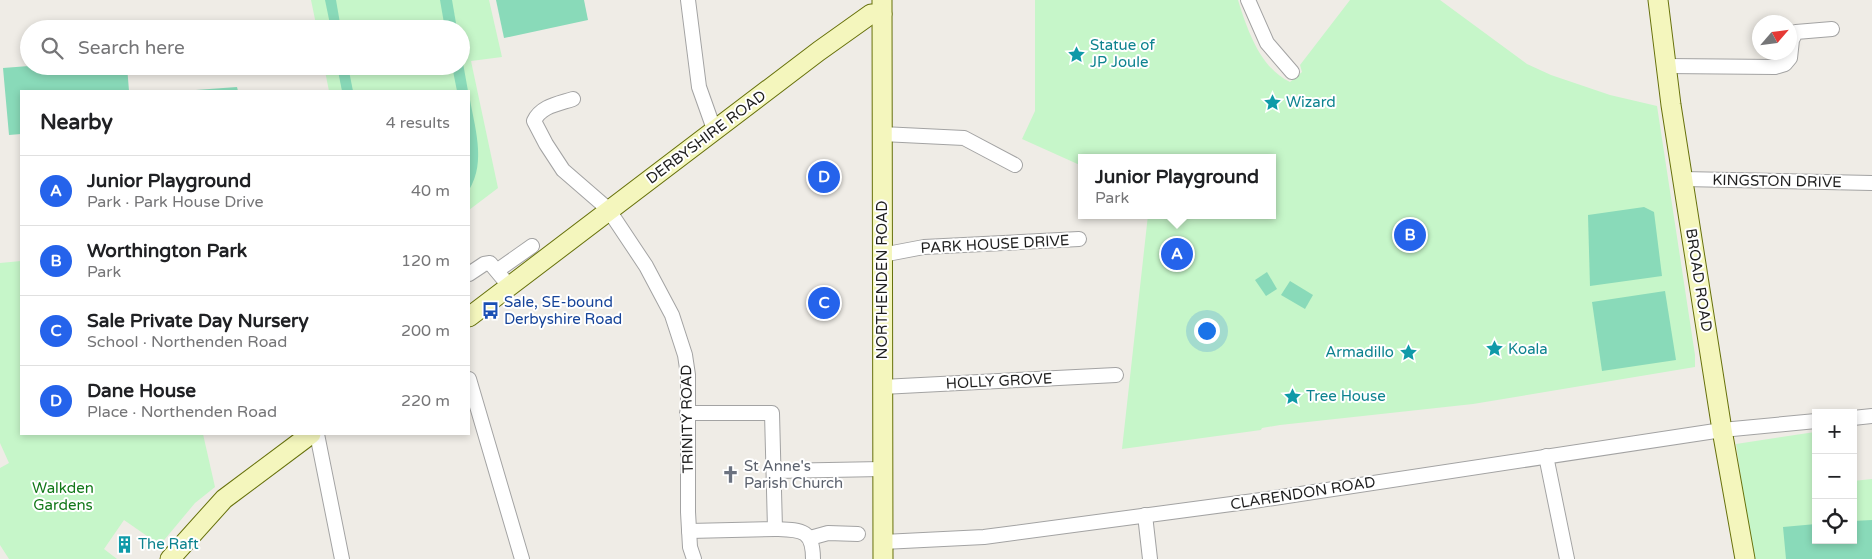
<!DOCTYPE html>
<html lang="en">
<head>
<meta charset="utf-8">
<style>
  :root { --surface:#fff; --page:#f2f2f2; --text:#202124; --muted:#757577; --line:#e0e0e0; --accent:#2563eb }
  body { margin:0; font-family:"Varela Round",sans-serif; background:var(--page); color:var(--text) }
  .controls { position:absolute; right:15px; bottom:15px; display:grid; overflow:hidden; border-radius:0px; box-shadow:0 2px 8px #0003 }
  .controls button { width:45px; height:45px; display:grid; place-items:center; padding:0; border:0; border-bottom:1px solid var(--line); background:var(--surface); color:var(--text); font:25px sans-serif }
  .compass { position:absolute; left:1752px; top:15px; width:45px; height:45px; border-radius:50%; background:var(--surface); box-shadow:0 2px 8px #0003; rotate:62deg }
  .you { position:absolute; left:1206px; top:330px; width:18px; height:18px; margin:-12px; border:4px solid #fff; border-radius:50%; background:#1a73e8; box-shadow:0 0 0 8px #1a73e833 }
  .badge { display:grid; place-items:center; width:32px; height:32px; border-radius:50%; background:var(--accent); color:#fff; font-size:16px; font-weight:700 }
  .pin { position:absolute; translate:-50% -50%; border:2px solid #fff; box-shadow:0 1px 5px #0006 }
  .popup { position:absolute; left:1078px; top:154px; width:198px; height:65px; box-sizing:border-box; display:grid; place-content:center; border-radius:0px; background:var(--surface); filter:drop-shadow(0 1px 4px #0005); font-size:16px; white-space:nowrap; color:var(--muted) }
  .popup b { font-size:19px; color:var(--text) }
  .popup::after { content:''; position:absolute; left:50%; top:100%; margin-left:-10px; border:10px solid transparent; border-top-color:var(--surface) }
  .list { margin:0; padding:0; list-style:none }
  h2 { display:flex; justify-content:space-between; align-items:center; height:65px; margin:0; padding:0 20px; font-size:21px }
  h2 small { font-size:16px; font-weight:400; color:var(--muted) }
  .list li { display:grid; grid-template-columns:32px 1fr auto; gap:15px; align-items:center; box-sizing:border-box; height:70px; padding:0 20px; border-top:1px solid var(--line) }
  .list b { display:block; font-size:19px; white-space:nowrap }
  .list p { margin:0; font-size:16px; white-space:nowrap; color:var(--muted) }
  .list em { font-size:16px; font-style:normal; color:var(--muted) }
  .icon { flex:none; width:28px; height:28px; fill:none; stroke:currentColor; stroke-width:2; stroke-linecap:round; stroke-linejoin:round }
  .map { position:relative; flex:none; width:1872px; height:559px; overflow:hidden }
  .search { position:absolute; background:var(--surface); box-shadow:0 2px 8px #0003; left:20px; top:20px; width:450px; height:55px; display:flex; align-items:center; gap:12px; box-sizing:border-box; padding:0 18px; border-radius:28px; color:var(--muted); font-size:19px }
  .panel { position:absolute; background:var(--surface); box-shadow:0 2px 8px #0003; left:20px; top:90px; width:450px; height:345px; border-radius:0px }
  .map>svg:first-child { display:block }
  .park { fill:#c6f6c9 }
  .pitch { fill:#89dab9 }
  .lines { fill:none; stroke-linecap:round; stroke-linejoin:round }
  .street-casing { stroke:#a3a3a3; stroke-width:16 }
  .secondary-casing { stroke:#67710b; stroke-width:21 }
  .street { stroke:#fff; stroke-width:14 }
  .secondary { stroke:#f4f6bd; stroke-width:19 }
  .labels { text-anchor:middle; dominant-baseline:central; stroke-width:4; stroke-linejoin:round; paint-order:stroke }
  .culture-label { font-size:15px; fill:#0d838f; stroke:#fff; text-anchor:start }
  .street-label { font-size:15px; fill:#1f1f1f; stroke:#fff }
  .transit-label { font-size:15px; fill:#164399; stroke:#fff; text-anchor:start }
  .worship-label { font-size:15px; fill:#5b616d; stroke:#fff; text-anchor:start }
  .park-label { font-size:15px; fill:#127819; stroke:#fff }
</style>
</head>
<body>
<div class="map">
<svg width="1872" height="559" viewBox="0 0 1872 559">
  <rect width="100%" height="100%" fill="#efece6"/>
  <g class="park">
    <polygon points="311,0 489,0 502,57 471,61 498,188 469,210 469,91 329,91 324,66 461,66 461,29 317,29"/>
    <path d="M1035,0H1238C1247,29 1260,68 1290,82L1302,72L1300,65L1350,0H1440L1527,64L1551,75L1610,95L1657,106L1695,355V367L1473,404L1280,425L1262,428L1261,430L1122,449L1148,215H1272V158H1082V166L1022,139L1035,111Z"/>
    <polygon points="21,261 21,434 203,434 215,487 195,503 160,545 124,520 104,549 117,559 9,559 0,545 0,468 9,463 0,443 0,263"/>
    <polygon points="1815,432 1816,540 1853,540 1853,481 1872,479 1872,559 1753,559 1736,444"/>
  </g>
  <g class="pitch">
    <polygon points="325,0 336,0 341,29 331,29"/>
    <polygon points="440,0 452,0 457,29 445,29"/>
    <polygon points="496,0 584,0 588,20 504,38"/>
    <polygon points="461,52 468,91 457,91 452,66 461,66"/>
    <polygon points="29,66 127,66 129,91 21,91 21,134 9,135 3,68"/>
    <polygon points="337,66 348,66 353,91 342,91"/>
    <polygon points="237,87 238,91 182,91"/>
    <path d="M469,94C474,126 487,161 469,190Z"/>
    <polygon points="1644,207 1654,212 1662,276 1590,286 1588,215"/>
    <polygon points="1267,272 1277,289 1266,296 1255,280"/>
    <polygon points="1290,281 1313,295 1305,309 1281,295"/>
    <polygon points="1665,291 1676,360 1602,371 1592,302"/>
    <polygon points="1872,520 1872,559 1786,559 1783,527 1816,524 1816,540 1853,540 1853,521"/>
  </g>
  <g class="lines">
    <defs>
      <g id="street">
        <polyline points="688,0 699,87 715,132"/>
        <polyline points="1248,0 1267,43 1292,72"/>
        <polyline points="1667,66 1775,67 1785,64 1790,58 1792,40 1796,32 1832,29"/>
        <path d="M573,99C558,104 541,106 534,121L546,144L563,170L608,209L646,266L672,315L685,355L688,375V512L690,547L694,559"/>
        <polyline points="882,134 964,138 1015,165"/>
        <polyline points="1683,179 1872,183"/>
        <polyline points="882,255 924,247 1079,239"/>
        <polyline points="498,270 532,246"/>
        <polyline points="469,274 484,264 490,263 510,287"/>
        <polyline points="469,379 522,559"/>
        <polyline points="882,387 1116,375"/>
        <polyline points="687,413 772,413 775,529 689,531"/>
        <polyline points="1853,418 1872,416"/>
        <polyline points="317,434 342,559"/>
        <polyline points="1546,456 1567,559"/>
        <polyline points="775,471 882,469"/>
        <polyline points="1145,515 1150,559"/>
        <path d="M775,529C801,530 813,529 813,559"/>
        <polyline points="810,538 828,533 858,534"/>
        <polyline points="883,542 984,537 1254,501 1722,430 1816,421"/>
      </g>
      <g id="secondary">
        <polyline points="882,0 883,559"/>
        <polyline points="1658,0 1671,105 1722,430 1745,559"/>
        <polyline points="469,317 819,51 871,14 882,14"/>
        <polyline points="170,559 224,499 311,434"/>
      </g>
    </defs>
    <use href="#street" class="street-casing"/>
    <use href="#secondary" class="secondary-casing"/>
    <use href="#street" class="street"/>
    <use href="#secondary" class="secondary"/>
  </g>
  <defs>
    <symbol id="sight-bare" viewBox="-9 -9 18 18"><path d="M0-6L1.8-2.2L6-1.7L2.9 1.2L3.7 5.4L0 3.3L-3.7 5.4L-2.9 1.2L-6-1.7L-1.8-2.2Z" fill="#0f9aa8" stroke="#fff" stroke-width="2.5" paint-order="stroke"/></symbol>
    <symbol id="bus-bare" viewBox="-9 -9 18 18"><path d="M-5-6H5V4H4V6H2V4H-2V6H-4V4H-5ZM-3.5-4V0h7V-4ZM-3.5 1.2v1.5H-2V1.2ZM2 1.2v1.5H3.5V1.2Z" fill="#1a4fb4" stroke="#fff" stroke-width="2.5" paint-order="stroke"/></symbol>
    <symbol id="church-bare" viewBox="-9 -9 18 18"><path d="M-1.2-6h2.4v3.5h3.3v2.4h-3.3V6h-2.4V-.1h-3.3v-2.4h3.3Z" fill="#6b7280" stroke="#fff" stroke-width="2.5" paint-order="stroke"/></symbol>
    <symbol id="building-bare" viewBox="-9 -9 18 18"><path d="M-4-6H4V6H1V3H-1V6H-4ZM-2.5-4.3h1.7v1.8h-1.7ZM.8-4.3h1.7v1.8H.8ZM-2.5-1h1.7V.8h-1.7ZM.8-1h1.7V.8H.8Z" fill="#0f9aa8" stroke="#fff" stroke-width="2.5" paint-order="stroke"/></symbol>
  </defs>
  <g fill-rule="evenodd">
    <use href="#sight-bare" x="1064" y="42" width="25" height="25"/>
    <use href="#sight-bare" x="1260" y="90" width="25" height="25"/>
    <use href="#bus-bare" x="478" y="298" width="25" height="25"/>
    <use href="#sight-bare" x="1482" y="336" width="25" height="25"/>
    <use href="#sight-bare" x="1396" y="340" width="25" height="25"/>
    <use href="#sight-bare" x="1280" y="384" width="25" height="25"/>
    <use href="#church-bare" x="718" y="462" width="25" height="25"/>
    <use href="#building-bare" x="112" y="532" width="25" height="25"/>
  </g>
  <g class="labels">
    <g class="culture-label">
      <text x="1090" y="45">Statue of<tspan x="1090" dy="17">JP Joule</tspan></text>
      <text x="1286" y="102">Wizard</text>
      <text x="1508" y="349">Koala</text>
      <text x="1394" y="352" text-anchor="end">Armadillo</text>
      <text x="1306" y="396">Tree House</text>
      <text x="138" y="544">The Raft</text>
    </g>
    <g class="street-label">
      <text transform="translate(706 137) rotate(-37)">DERBYSHIRE ROAD</text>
      <text transform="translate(1777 181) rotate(1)">KINGSTON DRIVE</text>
      <text transform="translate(995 244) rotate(-3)">PARK HOUSE DRIVE</text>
      <text transform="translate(882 280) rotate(-90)">NORTHENDEN ROAD</text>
      <text transform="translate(1699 280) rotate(81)">BROAD ROAD</text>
      <text transform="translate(999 381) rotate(-3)">HOLLY GROVE</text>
      <text transform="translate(687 419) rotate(-91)">TRINITY ROAD</text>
      <text transform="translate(1303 493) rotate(-9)">CLARENDON ROAD</text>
    </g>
    <g class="transit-label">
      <text x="504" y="302">Sale, SE-bound<tspan x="504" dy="17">Derbyshire Road</tspan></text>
    </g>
    <g class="worship-label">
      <text x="744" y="466">St Anne's<tspan x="744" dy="17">Parish Church</tspan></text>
    </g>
    <g class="park-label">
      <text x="63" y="488">Walkden<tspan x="63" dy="17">Gardens</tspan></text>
    </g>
  </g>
</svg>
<div class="controls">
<button>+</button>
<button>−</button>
<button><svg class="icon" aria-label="locate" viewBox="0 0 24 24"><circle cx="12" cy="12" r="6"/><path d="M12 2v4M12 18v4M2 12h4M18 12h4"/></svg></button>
</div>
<svg class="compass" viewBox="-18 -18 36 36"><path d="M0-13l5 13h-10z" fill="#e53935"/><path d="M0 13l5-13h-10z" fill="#757577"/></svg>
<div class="you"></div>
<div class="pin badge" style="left:1177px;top:254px">A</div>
<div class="popup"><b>Junior Playground</b>Park</div>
<div class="pin badge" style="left:1410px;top:235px">B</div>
<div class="pin badge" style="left:824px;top:303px">C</div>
<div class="pin badge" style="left:824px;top:177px">D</div>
<div class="search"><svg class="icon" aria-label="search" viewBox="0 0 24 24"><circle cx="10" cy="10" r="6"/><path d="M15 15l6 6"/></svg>Search here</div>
<section class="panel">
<h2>Nearby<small>4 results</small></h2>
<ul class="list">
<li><span class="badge">A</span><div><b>Junior Playground</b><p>Park · Park House Drive</p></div><em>40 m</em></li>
<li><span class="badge">B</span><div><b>Worthington Park</b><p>Park</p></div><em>120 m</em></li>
<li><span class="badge">C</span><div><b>Sale Private Day Nursery</b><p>School · Northenden Road</p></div><em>200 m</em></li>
<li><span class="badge">D</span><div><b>Dane House</b><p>Place · Northenden Road</p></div><em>220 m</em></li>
</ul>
</section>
</div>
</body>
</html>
